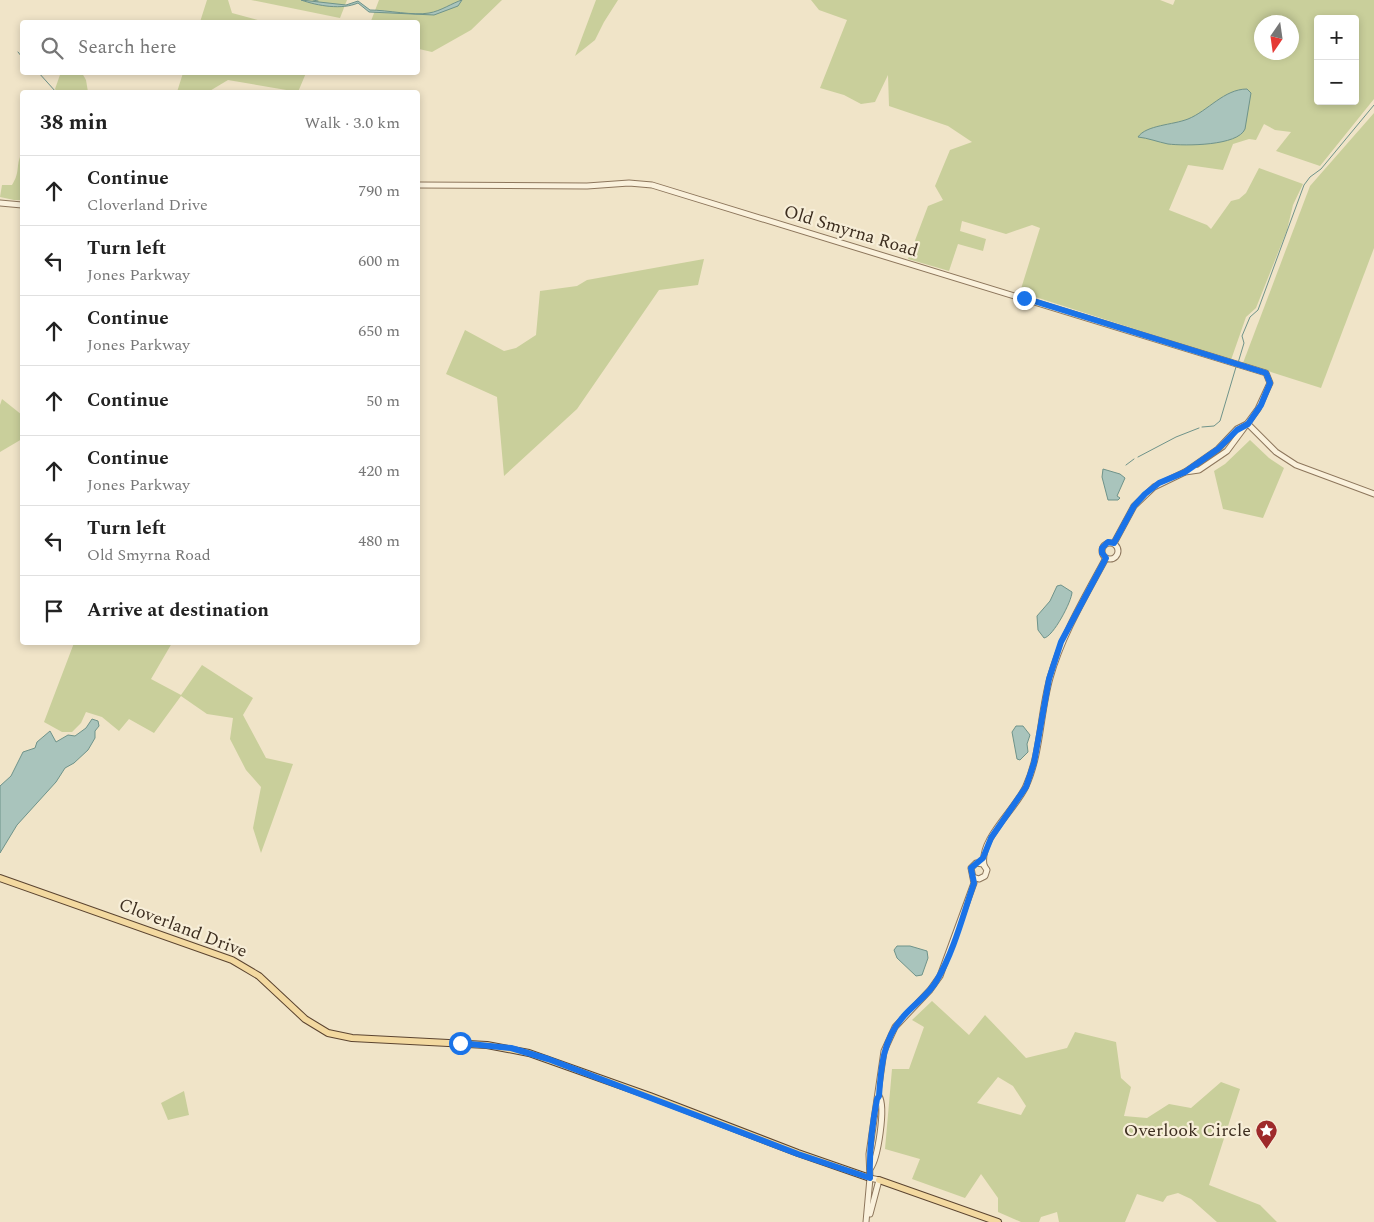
<!DOCTYPE html>
<html lang="en">
<head>
<meta charset="utf-8">
<style>
  :root { --surface:#fff; --page:#f6f6f6; --text:#222; --muted:#767676; --line:#e0e0e0 }
  body { margin:0; font-family:Spectral,serif; background:var(--page); color:var(--text) }
  .controls { position:absolute; right:15px; top:15px; display:grid; overflow:hidden; border-radius:5px; box-shadow:0 2px 8px #0003 }
  .controls button { width:45px; height:45px; display:grid; place-items:center; padding:0; border:0; border-bottom:1px solid var(--line); background:var(--surface); color:var(--text); font:25px sans-serif }
  .compass { position:absolute; left:1254px; top:15px; width:45px; height:45px; border-radius:50%; background:var(--surface); box-shadow:0 2px 8px #0003; rotate:193deg }
  .stop { position:absolute; width:15px; height:15px; margin:-11px; border:4px solid #1a73e8; border-radius:50%; background:#fff }
  .stop.end { background:#1a73e8; border-color:#fff; box-shadow:0 1px 5px #0008 }
  .list { margin:0; padding:0; list-style:none }
  h2 { display:flex; justify-content:space-between; align-items:center; height:65px; margin:0; padding:0 20px; font-size:21px }
  h2 small { font-size:16px; font-weight:400; color:var(--muted) }
  .list li { display:grid; grid-template-columns:32px 1fr auto; gap:15px; align-items:center; box-sizing:border-box; height:70px; padding:0 20px; border-top:1px solid var(--line) }
  .list b { display:block; font-size:19px; white-space:nowrap }
  .list p { margin:0; font-size:16px; white-space:nowrap; color:var(--muted) }
  .list em { font-size:16px; font-style:normal; color:var(--muted) }
  .icon { flex:none; width:28px; height:28px; fill:none; stroke:currentColor; stroke-width:2; stroke-linecap:round; stroke-linejoin:round }
  .map { position:relative; flex:none; width:1374px; height:1222px; overflow:hidden }
  .search { position:absolute; background:var(--surface); box-shadow:0 2px 8px #0003; left:20px; top:20px; width:400px; height:55px; display:flex; align-items:center; gap:12px; box-sizing:border-box; padding:0 18px; border-radius:5px; color:var(--muted); font-size:19px }
  .panel { position:absolute; background:var(--surface); box-shadow:0 2px 8px #0003; left:20px; top:90px; width:400px; height:555px; border-radius:5px }
  .map>svg:first-child { display:block }
  .green { fill:#c9cf9b; fill-rule:evenodd }
  .water { fill:#a9c4bc; stroke:#6f938a }
  .lines { fill:none; stroke-linecap:round; stroke-linejoin:round }
  .stream { stroke:#6f938a; stroke-width:1 }
  .minor-casing { stroke:#8d765c; stroke-width:7 }
  .major-casing { stroke:#5b4430; stroke-width:8 }
  .minor { stroke:#faf1dc; stroke-width:5 }
  .major { stroke:#f3d9a0; stroke-width:6 }
  .route { stroke:#1a73e8; stroke-width:6 }
  .labels { text-anchor:middle; dominant-baseline:central; stroke-width:4.5; stroke-linejoin:round; paint-order:stroke }
  .street-label { font-size:18px; fill:#3d2e20; stroke:#f7eed8 }
  .poi-label { font-size:18px; fill:#3d2e20; stroke:#f7eed8; text-anchor:end }
</style>
</head>
<body>
<div class="map">
<svg width="1374" height="1222" viewBox="0 0 1374 1222">
  <rect width="100%" height="100%" fill="#f0e4c8"/>
  <g class="green">
    <polygon points="207,0 228,0 232,13 265,22 200,22"/>
    <polygon points="251,0 347,0 340,18"/>
    <polygon points="379,0 502,0 471,30 432,52 419,49 418,51 418,22 371,21"/>
    <polygon points="596,0 618,0 604,22 595,40 575,56"/>
    <path d="M811,0H1160L1173,5L1175,0H1374V99L1320,166L1276,151L1291,132L1275,130L1264,124L1256,140L1249,139L1233,144L1223,170L1188,165L1169,210L1207,225L1211,229L1231,201L1239,199L1246,193L1259,168L1303,184L1293,205L1287,230L1256,308L1246,317L1231,360L1020,292L1040,228L1032,225L1006,234L962,221L960,231L986,239L983,251L958,244L949,271L908,259L928,206L943,200L935,186L950,150L972,142L948,126L889,106L888,75L875,102L861,104L844,95L820,88L847,20L819,10ZM1318,19H1355V101H1318ZM1262,22H1292V52H1262Z"/>
    <polygon points="61,72 82,73 86,80 88,92 57,92 55,89"/>
    <polygon points="183,73 184,72 306,73 298,92 228,80 208,92 177,92"/>
    <polygon points="1374,113 1374,248 1321,388 1243,363 1310,186"/>
    <path d="M22,153V200H14L0,197L2,185H12C21,171 15,165 22,153Z"/>
    <polygon points="704,259 698,285 659,290 577,409 504,476 497,397 446,374 465,330 504,351 516,348 536,335 540,291 577,286 587,280"/>
    <polygon points="2,399 22,415 22,439 0,452 0,405"/>
    <polygon points="1250,440 1269,458 1284,468 1263,518 1223,509 1214,471 1225,464"/>
    <polygon points="74,643 172,643 151,679 181,695 202,665 253,698 243,715 266,758 293,764 261,853 253,828 261,787 246,770 230,739 233,718 207,714 181,696 154,733 129,719 119,731 102,717 86,712 81,723 72,732 62,732 44,722"/>
    <path d="M932,1001L969,1035L985,1015L1026,1058L1067,1048L1075,1032L1116,1042L1121,1078L1131,1087L1124,1116L1147,1118L1169,1104L1191,1108L1221,1082L1240,1089L1209,1185L1260,1205L1277,1222H1217L1191,1199L1178,1193L1167,1196L1163,1202L1137,1194L1125,1222H1059L1057,1212L1041,1217L1039,1222H1021L998,1212V1198L981,1174L965,1198L912,1179L920,1159L885,1149L892,1069H909L924,1027L912,1020ZM998,1077L1013,1086L1026,1106L1021,1115L977,1103Z"/>
    <polygon points="184,1091 189,1115 168,1120 161,1103"/>
  </g>
  <g class="water">
    <path d="M301,0L346,5L358,1L370,10C387,10 414,16 429,13C441,11 452,3 462,0L458,6L434,15L369,12L358,3C342,10 318,6 301,0Z"/>
    <path d="M1247,89L1251,93L1245,129C1238,146 1185,146 1168,144C1158,142 1148,138 1138,137C1146,125 1173,125 1188,119C1208,111 1224,89 1247,89Z"/>
    <polygon points="1103,469 1120,474 1125,478 1117,496 1120,498 1118,500 1108,500 1102,477"/>
    <path d="M1061,585L1072,592C1072,601 1053,637 1044,638L1038,630L1037,616L1050,601L1057,586Z"/>
    <polygon points="92,719 98,721 99,726 95,731 95,738 88,750 74,763 65,768 56,782 17,825 0,853 0,786 11,776 23,752 35,748 37,742 50,731 56,742 68,735 75,736 86,728"/>
    <polygon points="1016,726 1023,726 1030,735 1027,744 1028,752 1020,760 1017,759 1012,732"/>
    <polygon points="897,946 910,946 927,951 928,958 922,975 916,976 897,958 894,950"/>
  </g>
  <g class="lines">
    <g class="stream">
      <polyline points="313,0 318,1"/>
      <polyline points="18,52 22,57"/>
      <polyline points="38,72 56,92"/>
      <polyline points="1238,363 1244,343 1242,336 1250,317 1258,310 1304,185 1310,177 1321,169 1374,105"/>
      <polyline points="1202,427 1214,426 1220,421 1236,367"/>
      <polyline points="1138,457 1176,437 1199,428"/>
      <polyline points="1126,465 1134,459"/>
    </g>
    <defs>
      <g id="minor">
        <polyline points="418,185 587,186 629,183 652,185 1266,373 1270,383 1258,409 1227,451 1199,470 1185,472 1154,487 1134,506 1114,543"/>
        <polyline points="0,203 22,205"/>
        <polyline points="1248,424 1276,452 1296,465 1374,494"/>
        <polyline points="1185,472 1218,449 1237,429 1247,424"/>
        <circle cx="1110" cy="551" r="8"/>
        <path d="M984,865C979,839 1016,809 1026,786C1041,753 1040,713 1050,678C1062,635 1085,597 1106,558"/>
        <path d="M870,1169C878,1159 886,1107 879,1096"/>
        <polyline points="870,1214 879,1180 870,1178"/>
        <polyline points="866,1222 870,1178 869,1154 884,1051 895,1027 930,990 940,976 974,883 971,868 976,863 983,864 987,870 985,876 979,879 973,877"/>
      </g>
      <g id="major">
        <polyline points="0,878 232,960 259,976 305,1019 328,1033 352,1038 487,1045 529,1053 650,1096 798,1153 870,1178"/>
        <polyline points="879,1180 998,1222"/>
      </g>
    </defs>
    <use href="#minor" class="minor-casing"/>
    <use href="#major" class="major-casing"/>
    <use href="#minor" class="minor"/>
    <use href="#major" class="major"/>
  </g>
  <g class="lines">
    <path class="route" d="M460,1043L511,1048L548,1059L798,1154L870,1178C869,1151 872,1125 877,1099L879,1096C881,1067 883,1039 903,1017C914,1004 929,995 937,980C954,951 963,915 974,883L971,868L983,858L991,838L1026,787L1034,763L1049,679L1061,642L1106,558L1102,553V548L1108,542L1114,543L1134,506L1145,494L1159,483L1185,472L1218,449L1237,430L1248,424L1261,405L1270,383L1266,373L1024,298"/>
  </g>
  <defs>
    <symbol id="sight-pin" viewBox="-11 -11 22 30"><path d="M0 17L-7.5 6A9.5 9.5 0 1 1 7.5 6Z" fill="#9e2a2b" stroke="#f7eed8"/><path d="M0-6L1.8-2.2L6-1.7L2.9 1.2L3.7 5.4L0 3.3L-3.7 5.4L-2.9 1.2L-6-1.7L-1.8-2.2Z" fill="#fff"/></symbol>
  </defs>
  <g fill-rule="evenodd">
    <use href="#sight-pin" x="1254" y="1118" width="25" height="34"/>
  </g>
  <g class="labels">
    <g class="street-label">
      <text transform="translate(851 231) rotate(17)">Old Smyrna Road</text>
      <text transform="translate(183 928) rotate(21)">Cloverland Drive</text>
    </g>
    <g class="poi-label">
      <text x="1251" y="1130">Overlook Circle</text>
    </g>
  </g>
</svg>
<div class="controls">
<button>+</button>
<button>−</button>
</div>
<svg class="compass" viewBox="-18 -18 36 36"><path d="M0-13l5 13h-10z" fill="#e53935"/><path d="M0 13l5-13h-10z" fill="#767676"/></svg>
<div class="stop" style="left:460px;top:1043px"></div>
<div class="stop end" style="left:1024px;top:298px"></div>
<div class="search"><svg class="icon" aria-label="search" viewBox="0 0 24 24"><circle cx="10" cy="10" r="6"/><path d="M15 15l6 6"/></svg>Search here</div>
<section class="panel">
<h2>38 min<small>Walk · 3.0 km</small></h2>
<ul class="list">
<li><svg class="icon" aria-label="ahead" viewBox="0 0 24 24"><path d="M12 20V5M6 11l6-6 6 6"/></svg><div><b>Continue</b><p>Cloverland Drive</p></div><em>790 m</em></li>
<li><svg class="icon" aria-label="left" viewBox="0 0 24 24"><path d="M17 20v-9H6M10 6l-5 5 5 5"/></svg><div><b>Turn left</b><p>Jones Parkway</p></div><em>600 m</em></li>
<li><svg class="icon" aria-label="ahead" viewBox="0 0 24 24"><path d="M12 20V5M6 11l6-6 6 6"/></svg><div><b>Continue</b><p>Jones Parkway</p></div><em>650 m</em></li>
<li><svg class="icon" aria-label="ahead" viewBox="0 0 24 24"><path d="M12 20V5M6 11l6-6 6 6"/></svg><div><b>Continue</b></div><em>50 m</em></li>
<li><svg class="icon" aria-label="ahead" viewBox="0 0 24 24"><path d="M12 20V5M6 11l6-6 6 6"/></svg><div><b>Continue</b><p>Jones Parkway</p></div><em>420 m</em></li>
<li><svg class="icon" aria-label="left" viewBox="0 0 24 24"><path d="M17 20v-9H6M10 6l-5 5 5 5"/></svg><div><b>Turn left</b><p>Old Smyrna Road</p></div><em>480 m</em></li>
<li><svg class="icon" aria-label="arrive" viewBox="0 0 24 24"><path d="M6 21V4h12l-3 4 3 4H6"/></svg><div><b>Arrive at destination</b></div></li>
</ul>
</section>
</div>
</body>
</html>
